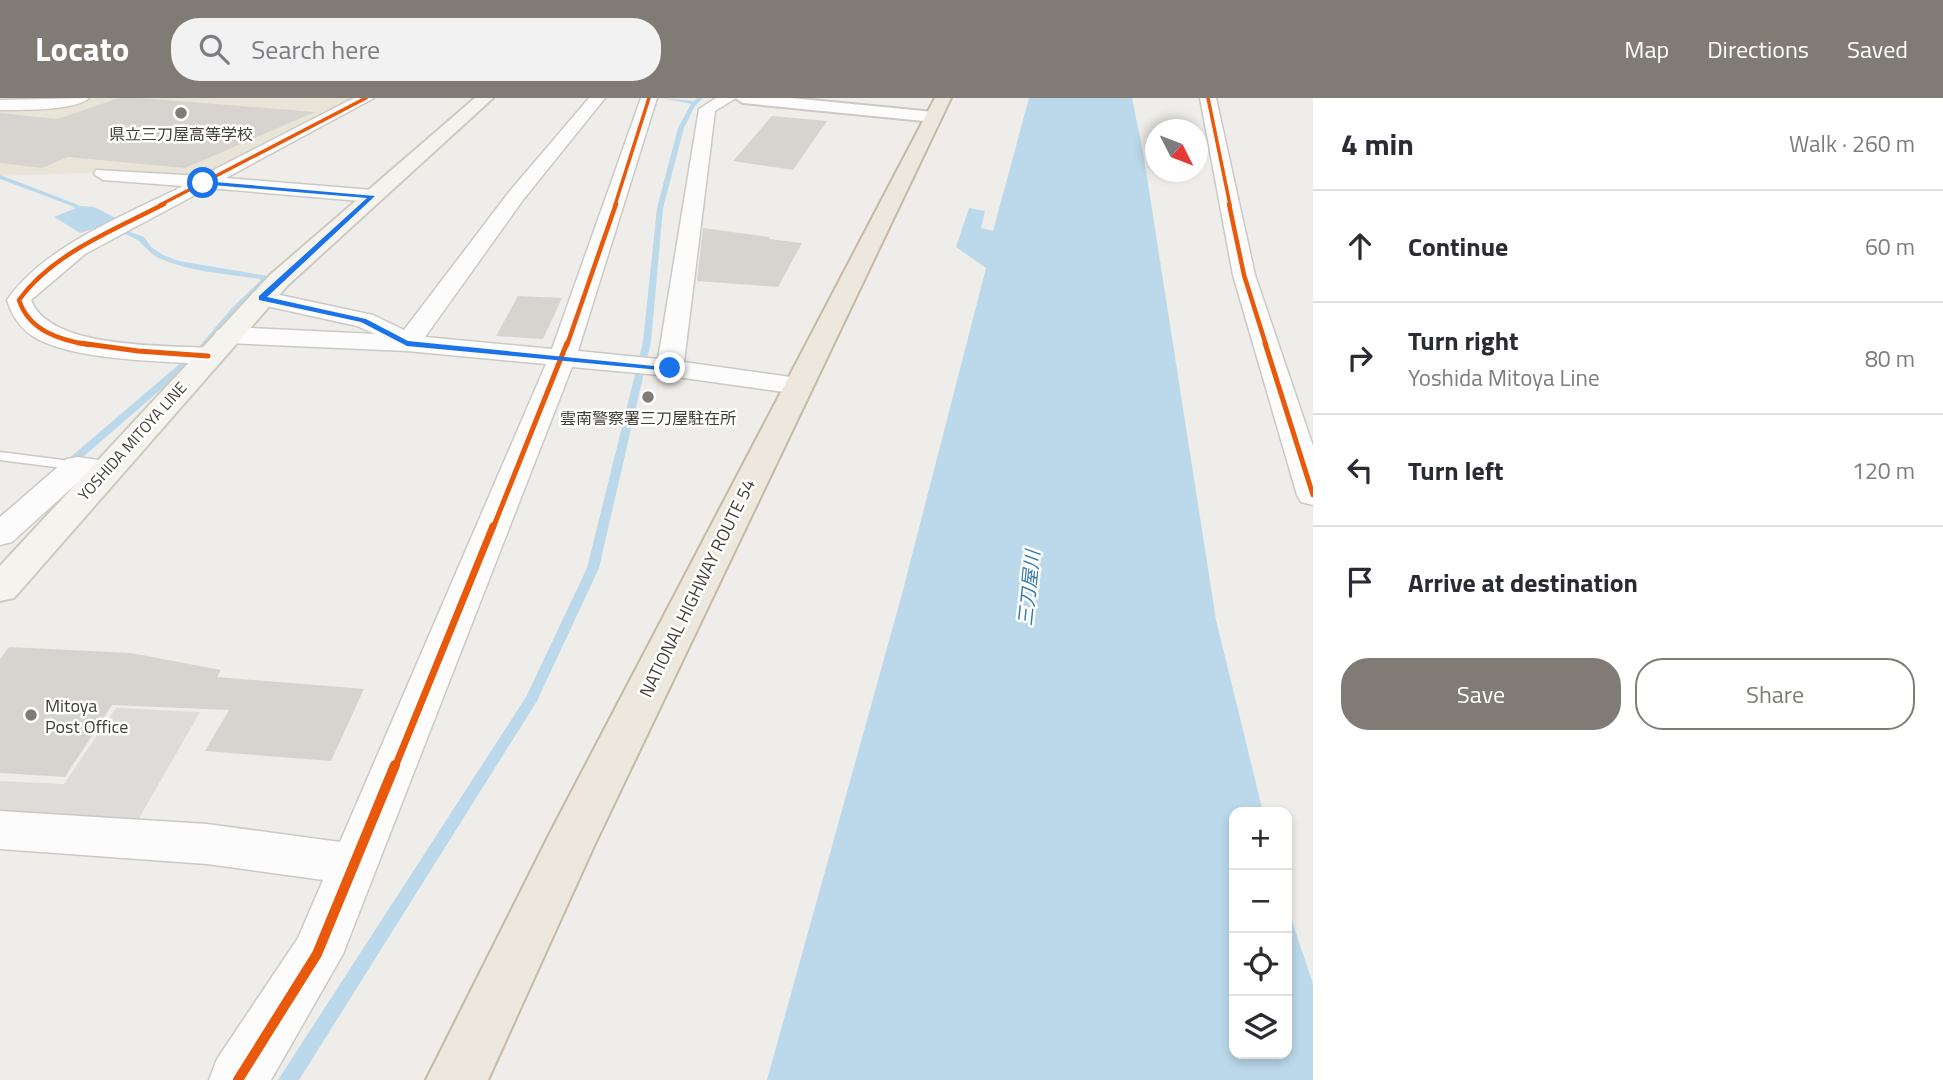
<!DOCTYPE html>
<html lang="en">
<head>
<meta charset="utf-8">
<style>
  :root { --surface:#fff; --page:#f2f2f3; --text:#2b2b33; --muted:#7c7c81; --line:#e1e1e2; --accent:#807b75 }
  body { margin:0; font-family:"Titillium Web","Noto Sans JP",sans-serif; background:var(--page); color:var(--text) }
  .controls { position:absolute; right:21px; bottom:21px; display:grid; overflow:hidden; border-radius:14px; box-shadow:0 4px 10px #0003 }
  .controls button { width:63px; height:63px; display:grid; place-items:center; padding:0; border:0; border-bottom:2px solid var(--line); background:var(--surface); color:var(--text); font:35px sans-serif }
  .compass { position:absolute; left:1145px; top:21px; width:63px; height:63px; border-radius:50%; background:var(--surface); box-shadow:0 4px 10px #0003; rotate:132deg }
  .stop { position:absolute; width:21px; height:21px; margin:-16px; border:5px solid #1a73e8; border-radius:50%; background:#fff }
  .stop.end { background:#1a73e8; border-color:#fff; box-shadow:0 2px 7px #0008 }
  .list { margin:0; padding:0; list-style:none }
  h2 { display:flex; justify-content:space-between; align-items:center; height:91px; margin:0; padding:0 28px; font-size:30px }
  h2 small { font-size:23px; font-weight:400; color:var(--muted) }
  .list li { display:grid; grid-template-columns:46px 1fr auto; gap:21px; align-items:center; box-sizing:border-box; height:112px; padding:0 28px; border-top:2px solid var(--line) }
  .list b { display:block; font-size:26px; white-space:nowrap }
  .list p { margin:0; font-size:23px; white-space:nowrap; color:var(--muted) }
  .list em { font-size:23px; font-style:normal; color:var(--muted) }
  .actions { display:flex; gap:14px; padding:21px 28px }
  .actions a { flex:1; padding:16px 0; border:2px solid var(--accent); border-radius:28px; text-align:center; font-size:24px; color:var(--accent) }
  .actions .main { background:var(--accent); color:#fff }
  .icon { flex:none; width:38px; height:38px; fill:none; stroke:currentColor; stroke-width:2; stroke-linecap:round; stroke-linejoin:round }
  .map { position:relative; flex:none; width:1313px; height:982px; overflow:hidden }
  header { display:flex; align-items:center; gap:42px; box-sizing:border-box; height:98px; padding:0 35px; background:var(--accent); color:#fff }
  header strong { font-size:33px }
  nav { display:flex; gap:38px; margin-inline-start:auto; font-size:24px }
  .search { width:490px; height:63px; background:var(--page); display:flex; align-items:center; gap:18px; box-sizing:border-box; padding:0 24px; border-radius:28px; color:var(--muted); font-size:26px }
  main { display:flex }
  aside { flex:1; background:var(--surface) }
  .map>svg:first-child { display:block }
  .education { fill:#e9e4d8 }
  .parking { fill:#dedcd9 }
  .water { fill:#bbd9eb }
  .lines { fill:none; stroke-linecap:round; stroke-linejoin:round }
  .stream { fill:#bbd9eb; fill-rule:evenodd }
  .building { fill:#d7d4d0 }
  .service-casing { stroke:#ccc9c5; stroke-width:3 }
  .minor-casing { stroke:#ccc9c5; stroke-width:3 }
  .tertiary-casing { stroke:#ccc9c5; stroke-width:4 }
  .secondary-casing { stroke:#cecac0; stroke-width:4 }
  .trunk-casing { stroke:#c5b9a5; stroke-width:4 }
  .service { fill:#fdfcfc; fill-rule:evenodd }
  .minor { fill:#fdfcfc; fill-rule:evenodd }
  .tertiary { fill:#fdfcfc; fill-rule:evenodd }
  .secondary { fill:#f5f3ee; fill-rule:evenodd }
  .trunk { fill:#ede8de; fill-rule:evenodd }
  .cycleway-far4-casing { stroke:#fff; stroke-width:5 }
  .cycleway-far3-casing { stroke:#fff; stroke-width:7 }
  .cycleway-far2-casing { stroke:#fff; stroke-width:9 }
  .cycleway-far1-casing { stroke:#fff; stroke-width:11 }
  .cycleway-casing { stroke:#fff; stroke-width:14 }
  .cycleway-far4 { stroke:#e8590c; stroke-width:3.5 }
  .cycleway-far3 { stroke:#e8590c; stroke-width:4.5 }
  .cycleway-far2 { stroke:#e8590c; stroke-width:5 }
  .cycleway-far1 { stroke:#e8590c; stroke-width:7 }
  .cycleway { stroke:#e8590c; stroke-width:10 }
  .route { fill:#1a73e8 }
  .poi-dot { fill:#807b75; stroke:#fff; stroke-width:2.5 }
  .labels { text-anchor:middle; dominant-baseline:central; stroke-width:5; stroke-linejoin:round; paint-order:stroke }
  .far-poi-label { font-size:16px; fill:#443e36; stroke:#fff }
  .far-street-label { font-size:16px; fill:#443e36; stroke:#fff }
  .street-label { font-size:18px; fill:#443e36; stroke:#fff }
  .poi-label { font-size:18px; fill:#443e36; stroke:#fff; text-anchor:start }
  .water-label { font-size:19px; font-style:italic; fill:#357baa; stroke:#fff }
</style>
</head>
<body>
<header>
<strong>Locato</strong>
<div class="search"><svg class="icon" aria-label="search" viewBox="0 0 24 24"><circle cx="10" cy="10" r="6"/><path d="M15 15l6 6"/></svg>Search here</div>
<nav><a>Map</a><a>Directions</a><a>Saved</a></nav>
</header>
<main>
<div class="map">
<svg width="1313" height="982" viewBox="0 0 1313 982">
  <rect width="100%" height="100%" fill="#efede9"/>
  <polygon class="education" points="64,0 358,0 200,81 116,74 0,78 0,3"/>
  <polygon class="parking" points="116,610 200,614 134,729 0,721 0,683 64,686"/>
  <g class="water">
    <polygon points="1029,0 1132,0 1144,60 1216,522 1263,714 1234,714 1234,956 1287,956 1287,808 1313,886 1313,982 767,982 902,496 986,170 956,149 969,110 985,113 981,130 993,133"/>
    <polygon points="81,108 94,109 116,120 112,125 80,135 54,119"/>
  </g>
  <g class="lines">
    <g class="stream">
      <polygon points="662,0 694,3 697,0 703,0 695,8 684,30 663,110 651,244 599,470 537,603 299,982 278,982 526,599 587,470 643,244 657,110 678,30 691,6"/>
      <polygon points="0,77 76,106 93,116 88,117 72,108 0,81"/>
      <path d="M110,128H114L144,139L151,149L163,157L179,163L262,177L267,178L268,184L237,215L203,255L68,372L64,373L59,370L60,368L197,251L231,211L260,183V181C227,176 192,174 161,161C152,157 147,151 140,144C133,138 119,134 110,130Z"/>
    </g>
  </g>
  <g class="building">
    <polygon points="119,0 140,0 315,14 185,70 68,59 42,70 0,65 0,15 58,21"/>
    <polygon points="772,18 827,23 793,72 733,63"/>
    <polygon points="703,130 770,139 769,141 802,145 778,189 697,183"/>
    <polygon points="518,198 562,200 543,241 496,238"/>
    <polygon points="9,549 131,555 221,572 217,579 364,591 331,663 205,653 229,612 112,607 65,679 0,675 0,561"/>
  </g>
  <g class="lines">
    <defs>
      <polygon id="service" points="0,354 78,364 85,368 78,372 0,362"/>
      <g id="minor">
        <path d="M89,0C75,13 20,12 0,12V2Z"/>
        <path d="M354,0H374L226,80L372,92L379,94L382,98L379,102L372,104L208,90L85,156L31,202C49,251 163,247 208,250L217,252L221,258L217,264L208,266C162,263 62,263 27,234C17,225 11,215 7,202C44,148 126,117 183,88L103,82L94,76L96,72L202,78Z"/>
        <polygon points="589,0 605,0 523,102 425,239 552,251 641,0 657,0 578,253 658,261 699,11 716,0 736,0 715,13 684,264 798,280 808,282 812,288 808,294 798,296 670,278 572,269 343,856 271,982 209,982 217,961 298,840 323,782 207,766 0,751 0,713 207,726 340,744 546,266 407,253 227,245 218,242 214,237 218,232 227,229 375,236 357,228 253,205 249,200 253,195 261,193 373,217 404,232 509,94"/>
        <polygon points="1200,0 1216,0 1255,177 1313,348 1313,407 1301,404 1297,397 1233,177"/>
        <polygon points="78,359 118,365 123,372 118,379 107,381 85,378 12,444 0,447 0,419 67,361"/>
      </g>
      <polygon id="tertiary" points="735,0 791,0 934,14 942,19 934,24 743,5"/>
      <polygon id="secondary" points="475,0 493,0 288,187 14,500 0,503 0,468 270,177"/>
      <polygon id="trunk" points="935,0 951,0 594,748 488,982 426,982 551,733"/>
    </defs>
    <use href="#service" class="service-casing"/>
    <use href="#minor" class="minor-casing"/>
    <use href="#tertiary" class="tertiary-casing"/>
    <use href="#secondary" class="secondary-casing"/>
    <use href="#trunk" class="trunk-casing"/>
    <use href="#service" class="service"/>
    <use href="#minor" class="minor"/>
    <use href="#tertiary" class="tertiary"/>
    <use href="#secondary" class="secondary"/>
    <use href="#trunk" class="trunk"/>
    <defs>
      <g id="cycleway-far4">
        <polyline points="1208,0 1230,107"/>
        <polyline points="160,107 366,0"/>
        <polyline points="615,107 649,0"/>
      </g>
      <g id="cycleway-far3">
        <polyline points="1229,106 1244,177 1266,247"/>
        <path d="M89,247C60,242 29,233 19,202C53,155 114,132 164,106"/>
        <polyline points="567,247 616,106"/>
      </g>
      <g id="cycleway-far2">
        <polyline points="80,245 138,253 208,258"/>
        <polyline points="1265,245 1313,397"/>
        <polyline points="493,430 567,245"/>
      </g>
      <polyline id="cycleway-far1" points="395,669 493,428"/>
      <polyline id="cycleway" points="238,982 317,856 395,667"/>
    </defs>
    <use href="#cycleway-far4" class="cycleway-far4-casing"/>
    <use href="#cycleway-far3" class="cycleway-far3-casing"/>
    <use href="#cycleway-far2" class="cycleway-far2-casing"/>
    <use href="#cycleway-far1" class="cycleway-far1-casing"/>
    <use href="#cycleway" class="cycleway-casing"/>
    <use href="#cycleway-far4" class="cycleway-far4"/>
    <use href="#cycleway-far3" class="cycleway-far3"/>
    <use href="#cycleway-far2" class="cycleway-far2"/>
    <use href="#cycleway-far1" class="cycleway-far1"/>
    <use href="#cycleway" class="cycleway"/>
  </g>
  <polygon class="route" points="203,83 375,98 267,199 366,221 408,243 674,270 670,273 407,248 361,224 259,202 259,198 367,100 201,86"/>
  <g class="poi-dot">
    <circle cx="181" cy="15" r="7"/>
    <circle cx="648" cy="299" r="7"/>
    <circle cx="31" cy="617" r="7"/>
  </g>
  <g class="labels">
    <g class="far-poi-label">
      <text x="181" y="36">県立三刀屋高等学校</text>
      <text x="648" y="320">雲南警察署三刀屋駐在所</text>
    </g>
    <g class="far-street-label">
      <text transform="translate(132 343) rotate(-48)">YOSHIDA MITOYA LINE</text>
    </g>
    <g class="street-label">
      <text transform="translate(697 490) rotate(-64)">NATIONAL HIGHWAY ROUTE 54</text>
    </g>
    <g class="poi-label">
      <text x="45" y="607">Mitoya<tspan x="45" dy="21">Post Office</tspan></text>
    </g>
    <g class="water-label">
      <text transform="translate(1028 490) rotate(-84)">三刀屋川</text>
    </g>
  </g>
</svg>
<div class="controls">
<button>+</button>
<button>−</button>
<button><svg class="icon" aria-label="locate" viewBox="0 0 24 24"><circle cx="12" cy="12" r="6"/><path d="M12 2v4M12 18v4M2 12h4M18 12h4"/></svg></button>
<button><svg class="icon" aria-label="layers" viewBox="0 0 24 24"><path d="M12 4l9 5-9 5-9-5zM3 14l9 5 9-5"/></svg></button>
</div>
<svg class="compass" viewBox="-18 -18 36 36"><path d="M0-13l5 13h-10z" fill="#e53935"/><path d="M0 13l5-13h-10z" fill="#7c7c81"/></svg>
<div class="stop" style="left:203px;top:85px"></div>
<div class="stop end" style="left:670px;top:270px"></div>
</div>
<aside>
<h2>4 min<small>Walk · 260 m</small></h2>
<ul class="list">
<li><svg class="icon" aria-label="ahead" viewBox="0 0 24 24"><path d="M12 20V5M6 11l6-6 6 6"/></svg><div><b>Continue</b></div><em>60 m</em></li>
<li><svg class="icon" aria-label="right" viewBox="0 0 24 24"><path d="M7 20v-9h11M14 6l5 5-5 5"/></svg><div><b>Turn right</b><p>Yoshida Mitoya Line</p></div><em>80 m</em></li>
<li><svg class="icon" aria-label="left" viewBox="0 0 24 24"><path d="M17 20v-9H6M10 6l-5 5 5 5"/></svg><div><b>Turn left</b></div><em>120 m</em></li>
<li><svg class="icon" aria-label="arrive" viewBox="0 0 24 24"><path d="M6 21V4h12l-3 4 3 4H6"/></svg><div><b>Arrive at destination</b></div></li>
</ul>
<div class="actions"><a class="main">Save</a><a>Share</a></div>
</aside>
</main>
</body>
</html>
